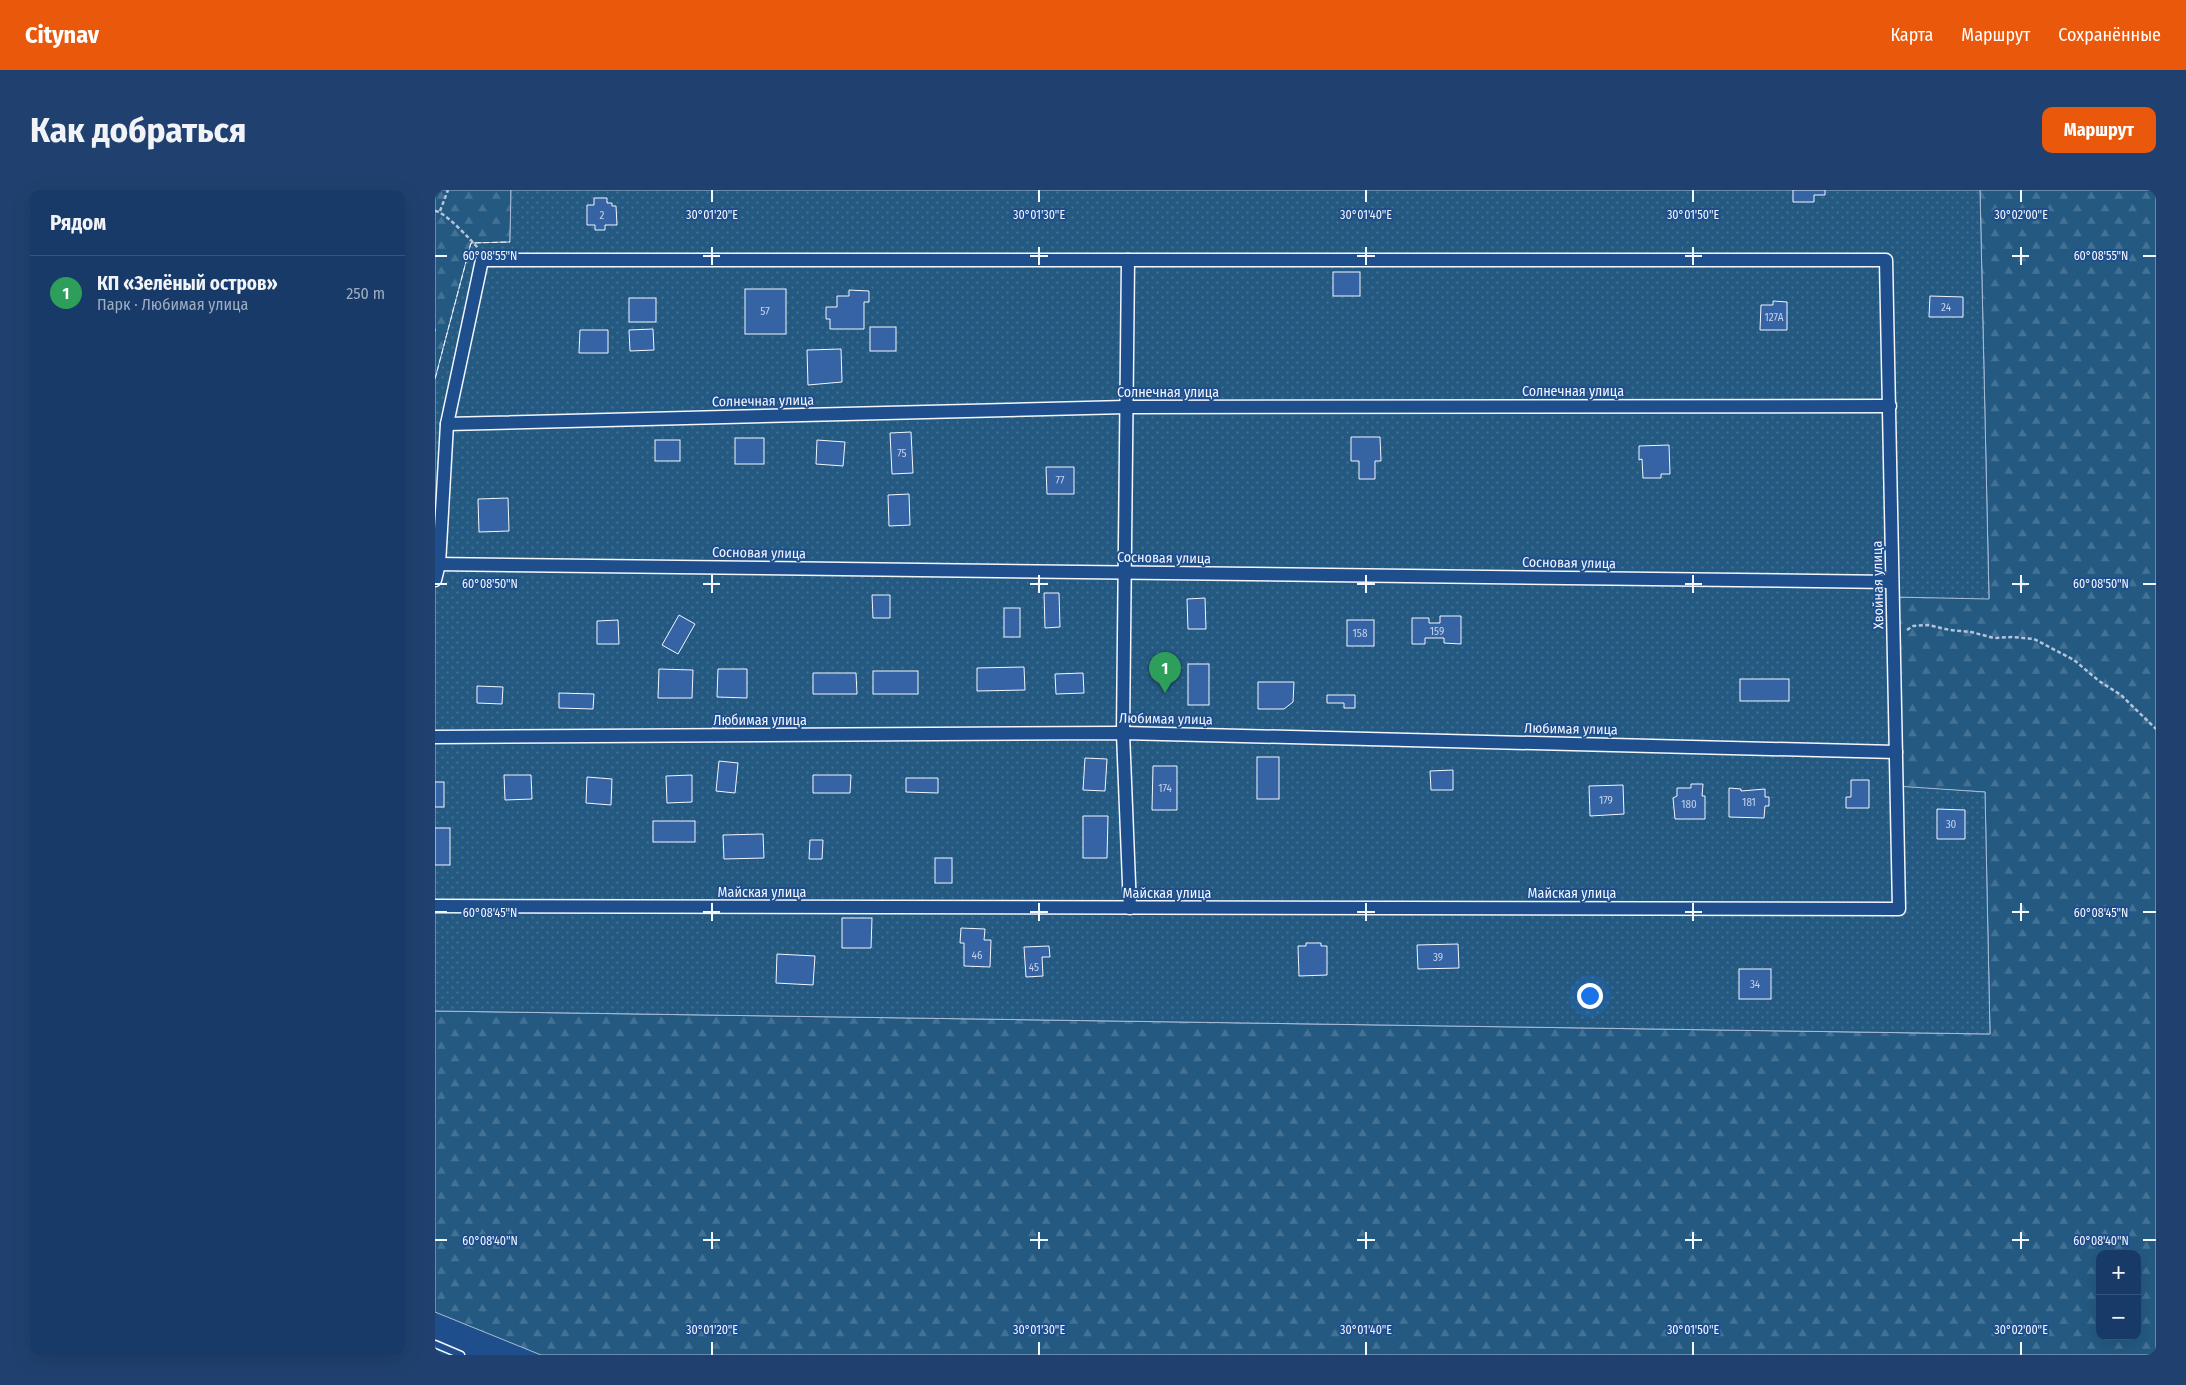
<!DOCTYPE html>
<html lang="ru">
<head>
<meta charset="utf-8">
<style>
  :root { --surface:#173a69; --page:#20416f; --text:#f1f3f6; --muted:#9eadc0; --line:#36547d; --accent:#ea580c }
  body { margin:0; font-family:"Fira Sans Condensed",sans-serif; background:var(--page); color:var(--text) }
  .controls { position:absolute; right:15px; bottom:15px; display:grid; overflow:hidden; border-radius:10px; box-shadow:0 5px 20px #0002 }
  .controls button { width:45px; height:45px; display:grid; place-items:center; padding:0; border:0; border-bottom:1px solid var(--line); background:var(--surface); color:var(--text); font:25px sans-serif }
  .you { position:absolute; left:1154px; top:805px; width:18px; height:18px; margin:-12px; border:4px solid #fff; border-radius:50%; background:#1a73e8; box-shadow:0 0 0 8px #1a73e833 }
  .badge { display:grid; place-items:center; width:32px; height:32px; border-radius:50%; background:var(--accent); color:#fff; font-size:16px; font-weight:700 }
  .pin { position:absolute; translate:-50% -41px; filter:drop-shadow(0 1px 2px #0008) }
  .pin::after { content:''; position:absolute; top:26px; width:18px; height:15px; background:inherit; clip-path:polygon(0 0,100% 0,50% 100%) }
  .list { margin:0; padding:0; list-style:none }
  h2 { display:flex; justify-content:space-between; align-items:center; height:65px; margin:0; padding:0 20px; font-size:21px }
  h2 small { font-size:16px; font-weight:400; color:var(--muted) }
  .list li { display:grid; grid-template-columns:32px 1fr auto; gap:15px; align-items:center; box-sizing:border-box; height:75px; padding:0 20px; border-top:1px solid var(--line) }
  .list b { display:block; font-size:19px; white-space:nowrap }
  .list p { margin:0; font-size:16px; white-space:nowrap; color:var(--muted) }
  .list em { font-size:16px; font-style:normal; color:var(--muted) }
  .map { position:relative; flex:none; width:1721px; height:1165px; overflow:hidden; border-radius:10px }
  header { display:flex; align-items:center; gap:30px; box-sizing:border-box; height:70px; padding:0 25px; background:var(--accent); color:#fff }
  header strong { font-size:24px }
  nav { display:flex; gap:28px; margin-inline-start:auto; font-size:18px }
  .intro { display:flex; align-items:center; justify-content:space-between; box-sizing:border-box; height:120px; padding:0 30px }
  h1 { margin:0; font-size:35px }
  .button { padding:12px 22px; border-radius:10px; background:var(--accent); color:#fff; font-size:18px; font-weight:700 }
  main { display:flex; gap:30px; padding:0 30px }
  aside { flex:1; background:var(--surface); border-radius:10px; box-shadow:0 5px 20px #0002 }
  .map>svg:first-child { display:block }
  .forest { fill:url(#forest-firs); stroke:#a8bbd7; fill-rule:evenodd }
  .garden { fill:url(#garden-dots); stroke:#a8bbd7 }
  .building { fill:#3563a3; stroke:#f2f6ff }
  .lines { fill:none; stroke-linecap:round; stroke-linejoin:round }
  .service-casing { stroke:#f2f6ff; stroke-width:9 }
  .minor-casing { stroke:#f2f6ff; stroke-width:15 }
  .path { stroke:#b3c4dc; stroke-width:2.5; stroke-dasharray:4 2.5; stroke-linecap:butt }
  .service { stroke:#1f4e8c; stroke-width:6 }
  .minor { stroke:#1f4e8c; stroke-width:12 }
  .fence { stroke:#f2f6ff; stroke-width:1; stroke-dasharray:6 2.5; stroke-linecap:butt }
  .ticks { fill:none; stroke:#f2f6ff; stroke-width:2 }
  .labels { text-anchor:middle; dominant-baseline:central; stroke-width:4; stroke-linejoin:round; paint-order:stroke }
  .number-label { font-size:11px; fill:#c3d1e8 }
  .street-label { font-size:14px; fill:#f2f6ff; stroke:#1f4e8c }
  .ticks-label { font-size:12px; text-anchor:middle; fill:#f2f6ff; stroke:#1f4e8c; stroke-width:4; stroke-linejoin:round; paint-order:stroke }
</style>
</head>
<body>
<header>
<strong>Citynav</strong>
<nav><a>Карта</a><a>Маршрут</a><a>Сохранённые</a></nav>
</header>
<div class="intro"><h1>Как добраться</h1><a class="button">Маршрут</a></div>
<main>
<aside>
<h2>Рядом<small></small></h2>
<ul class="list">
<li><span class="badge" style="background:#2e9e5b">1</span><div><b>КП «Зелёный остров»</b><p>Парк · Любимая улица</p></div><em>250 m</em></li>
</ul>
</aside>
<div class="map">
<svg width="1721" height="1165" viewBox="0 0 1721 1165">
  <defs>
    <pattern id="forest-firs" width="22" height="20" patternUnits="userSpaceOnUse" patternTransform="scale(1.25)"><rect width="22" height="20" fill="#245a82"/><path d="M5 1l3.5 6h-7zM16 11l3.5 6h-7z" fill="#447295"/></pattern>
    <pattern id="garden-dots" width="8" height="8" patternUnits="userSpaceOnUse" patternTransform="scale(1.25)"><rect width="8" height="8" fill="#245a82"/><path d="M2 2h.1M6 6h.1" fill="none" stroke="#447295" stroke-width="1.8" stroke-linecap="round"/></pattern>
  </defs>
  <rect width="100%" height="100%" fill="#1f4e8c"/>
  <g class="forest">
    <polygon points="0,0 76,0 75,52 36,53 0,189"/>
    <path d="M1545,0H1721V1165H106L0,1122V821L1555,844L1550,602L1461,597L1458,407L1554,408ZM1665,1064H1702V1146H1665Z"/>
  </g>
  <polygon class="garden" points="76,0 1545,0 1554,409 1458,407 1461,596 1550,602 1555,844 0,821 0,189 36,53 75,52"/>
  <g class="building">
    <polygon points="1358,0 1390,0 1390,5 1379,5 1379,12 1358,12"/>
    <polygon points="159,8 172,8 172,13 177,13 177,16 181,16 182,35 170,35 170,40 160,40 160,35 152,35 152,15 159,15"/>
    <rect x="898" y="82" width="27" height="24"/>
    <rect x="310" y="99" width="41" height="45"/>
    <polygon points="414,100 434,101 434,112 429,112 429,139 395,139 395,129 391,129 391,117 402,117 402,106 414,106"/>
    <polygon points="1495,106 1528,107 1528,127 1494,127"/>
    <rect x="194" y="108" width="27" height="24"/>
    <polygon points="1338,111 1352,112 1352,140 1325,140 1326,115 1338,115"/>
    <rect x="435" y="137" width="26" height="24"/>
    <polygon points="218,139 219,160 195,161 194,140"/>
    <polygon points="145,140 173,140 173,163 144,163"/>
    <polygon points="406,159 407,192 373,195 372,160"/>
    <polygon points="476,242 478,283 457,284 455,243"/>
    <polygon points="916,247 945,247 946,271 940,271 940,289 924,289 924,271 916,271"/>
    <rect x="300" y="248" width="29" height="26"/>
    <rect x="220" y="250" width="25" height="21"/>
    <polygon points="382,250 410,252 408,276 381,274"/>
    <polygon points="1234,255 1235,284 1226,284 1226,288 1208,288 1207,269 1204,270 1204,256"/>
    <polygon points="611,277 639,277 639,304 612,304"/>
    <polygon points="474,304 475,335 454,336 453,305"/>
    <polygon points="73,308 74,341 44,342 43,309"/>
    <polygon points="609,403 624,403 625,437 610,438"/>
    <polygon points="437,405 455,405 455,428 438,428"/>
    <polygon points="770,408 771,439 753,439 752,409"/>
    <rect x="569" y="418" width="16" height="29"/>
    <polygon points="244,425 260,434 243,464 227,455"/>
    <polygon points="1005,426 1026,426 1026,454 1009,453 1009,448 990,448 990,454 977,454 977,428 994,428 994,433 1005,433"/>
    <polygon points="183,430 184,454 162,454 162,431"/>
    <rect x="912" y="430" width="27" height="26"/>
    <rect x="753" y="474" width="21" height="41"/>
    <polygon points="589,477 590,500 542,501 542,478"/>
    <polygon points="224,479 258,480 257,508 223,508"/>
    <polygon points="283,479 312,479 312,508 282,507"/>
    <rect x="438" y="481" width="45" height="23"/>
    <polygon points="378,483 421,483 422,504 378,504"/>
    <polygon points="648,483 649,503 621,504 620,484"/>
    <rect x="1305" y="489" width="49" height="22"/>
    <polygon points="823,492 859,492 858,512 849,519 823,519"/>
    <polygon points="42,496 68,497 67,514 42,513"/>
    <polygon points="124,503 159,504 158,519 124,518"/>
    <polygon points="892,505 920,505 920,518 909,518 909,513 892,513"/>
    <polygon points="279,525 292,526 291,539 278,538"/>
    <rect x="822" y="567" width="22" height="42"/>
    <polygon points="650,568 672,569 670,601 648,600"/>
    <polygon points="284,571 303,573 300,603 281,601"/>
    <polygon points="718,576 742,576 742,620 717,620"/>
    <polygon points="1018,580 1018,600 996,600 995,581"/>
    <polygon points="69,585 96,585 97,609 70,610"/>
    <polygon points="257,585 257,612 232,613 231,586"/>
    <polygon points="378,585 416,585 415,603 378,603"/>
    <polygon points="152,587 177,589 176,615 151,613"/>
    <polygon points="471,588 503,588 503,603 471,602"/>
    <polygon points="1416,590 1434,590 1434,618 1411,618 1411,607 1416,607"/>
    <rect x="0" y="592" width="9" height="25"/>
    <polygon points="1256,594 1268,594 1267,606 1270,606 1270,629 1240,629 1238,608 1242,606 1242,598 1256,598"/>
    <polygon points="1188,595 1189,624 1155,626 1154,596"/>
    <polygon points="1294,598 1306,599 1306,601 1330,599 1330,607 1334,607 1334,616 1330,616 1329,628 1294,627"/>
    <polygon points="1502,619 1530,620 1530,649 1502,649"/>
    <polygon points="648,626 673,626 672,668 648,668"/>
    <rect x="218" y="631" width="42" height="21"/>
    <rect x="0" y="638" width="15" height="37"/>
    <polygon points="328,644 329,668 289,669 288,645"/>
    <polygon points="375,650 388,650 387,669 374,669"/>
    <rect x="500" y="668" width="17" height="25"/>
    <polygon points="407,728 437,728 436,758 407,758"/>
    <polygon points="526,738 550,739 549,750 556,750 555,777 529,776 529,753 525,753"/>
    <polygon points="871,753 886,753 886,756 892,756 892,785 864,786 863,756 871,756"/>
    <polygon points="1023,754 1024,778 983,779 982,755"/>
    <polygon points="614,756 615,767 607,767 608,786 591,787 589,757"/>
    <polygon points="342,764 380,766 378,795 341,793"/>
    <rect x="1304" y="779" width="32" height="30"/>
  </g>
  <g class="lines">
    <defs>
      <polyline id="service" points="0,1154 26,1165"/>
      <g id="minor">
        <polyline points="693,70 688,543 695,718"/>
        <polyline points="12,234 691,217 1455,216"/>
        <polyline points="0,374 1457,392"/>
        <polyline points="0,390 4,374 12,234 47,70 1451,70 1464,719 0,716"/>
        <polyline points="0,547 688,543 1461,562"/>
      </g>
    </defs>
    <use href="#service" class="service-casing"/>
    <use href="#minor" class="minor-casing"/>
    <g class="path">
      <path d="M0,21C9,21 36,50 43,58"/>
      <polyline points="5,21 13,0"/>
      <polyline points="0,140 1,140"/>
      <polyline points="1472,440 1478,436 1493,435 1515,440 1536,442 1559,448 1577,447 1599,449 1639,470 1664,491 1686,505 1721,539"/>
    </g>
    <use href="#service" class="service"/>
    <use href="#minor" class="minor"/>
    <polyline class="fence" points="0,189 36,53 75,52"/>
  </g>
  <path class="ticks" d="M277,0V12M604,0V12M931,0V12M1258,0V12M1586,0V12M277,57V75M604,57V75M931,57V75M1258,57V75M1586,57V75M0,66H12M268,66H285M595,66H613M922,66H940M1250,66H1267M1577,66H1594M1708,66H1721M277,385V403M604,385V403M931,385V403M1258,385V403M1586,385V403M0,394H12M268,394H285M595,394H613M922,394H940M1250,394H1267M1577,394H1594M1708,394H1721M277,713V731M604,713V731M931,713V731M1258,713V731M1586,713V731M0,722H12M268,722H285M595,722H613M922,722H940M1250,722H1267M1577,722H1594M1708,722H1721M277,1042V1059M604,1042V1059M931,1042V1059M1258,1042V1059M1586,1042V1059M0,1050H12M268,1050H285M595,1050H613M922,1050H940M1250,1050H1267M1577,1050H1594M1708,1050H1721M277,1152V1165M604,1152V1165M931,1152V1165M1258,1152V1165M1586,1152V1165"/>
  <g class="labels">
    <g class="number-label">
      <text x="167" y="25">2</text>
      <text x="1511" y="117">24</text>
      <text x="330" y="121">57</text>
      <text x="1339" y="127">127А</text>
      <text x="467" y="263">75</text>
      <text x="625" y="290">77</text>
      <text x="1002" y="441">159</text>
      <text x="925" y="443">158</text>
      <text x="730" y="598">174</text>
      <text x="1171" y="610">179</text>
      <text x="1314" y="612">181</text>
      <text x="1254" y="614">180</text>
      <text x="1516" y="634">30</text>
      <text x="542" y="765">46</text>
      <text x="1003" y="767">39</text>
      <text x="599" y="777">45</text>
      <text x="1320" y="794">34</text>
    </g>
    <g class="street-label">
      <text x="1138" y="201">Солнечная улица</text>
      <text x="733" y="202">Солнечная улица</text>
      <text transform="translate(328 211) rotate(-1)">Солнечная улица</text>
      <text transform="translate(324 363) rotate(1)">Сосновая улица</text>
      <text transform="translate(729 368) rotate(1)">Сосновая улица</text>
      <text transform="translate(1134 373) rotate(1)">Сосновая улица</text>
      <text transform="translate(1443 395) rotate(-91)">Хвойная улица</text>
      <text transform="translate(731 529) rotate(1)">Любимая улица</text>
      <text x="325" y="530">Любимая улица</text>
      <text transform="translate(1136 539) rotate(1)">Любимая улица</text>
      <text x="327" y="702">Майская улица</text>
      <text x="732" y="703">Майская улица</text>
      <text x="1137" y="703">Майская улица</text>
    </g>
  </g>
  <g class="ticks-label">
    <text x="277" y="29">30°01'20"E</text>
    <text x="604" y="29">30°01'30"E</text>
    <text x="931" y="29">30°01'40"E</text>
    <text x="1258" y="29">30°01'50"E</text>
    <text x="1586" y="29">30°02'00"E</text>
    <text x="55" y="70">60°08'55"N</text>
    <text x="1666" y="70">60°08'55"N</text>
    <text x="55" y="398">60°08'50"N</text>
    <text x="1666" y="398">60°08'50"N</text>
    <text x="55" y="727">60°08'45"N</text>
    <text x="1666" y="727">60°08'45"N</text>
    <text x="55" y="1055">60°08'40"N</text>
    <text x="1666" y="1055">60°08'40"N</text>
    <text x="277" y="1144">30°01'20"E</text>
    <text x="604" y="1144">30°01'30"E</text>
    <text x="931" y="1144">30°01'40"E</text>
    <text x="1258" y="1144">30°01'50"E</text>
    <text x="1586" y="1144">30°02'00"E</text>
  </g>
</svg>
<div class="controls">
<button>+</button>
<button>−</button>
</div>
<div class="you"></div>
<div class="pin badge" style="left:730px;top:503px;background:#2e9e5b">1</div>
</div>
</main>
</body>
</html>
